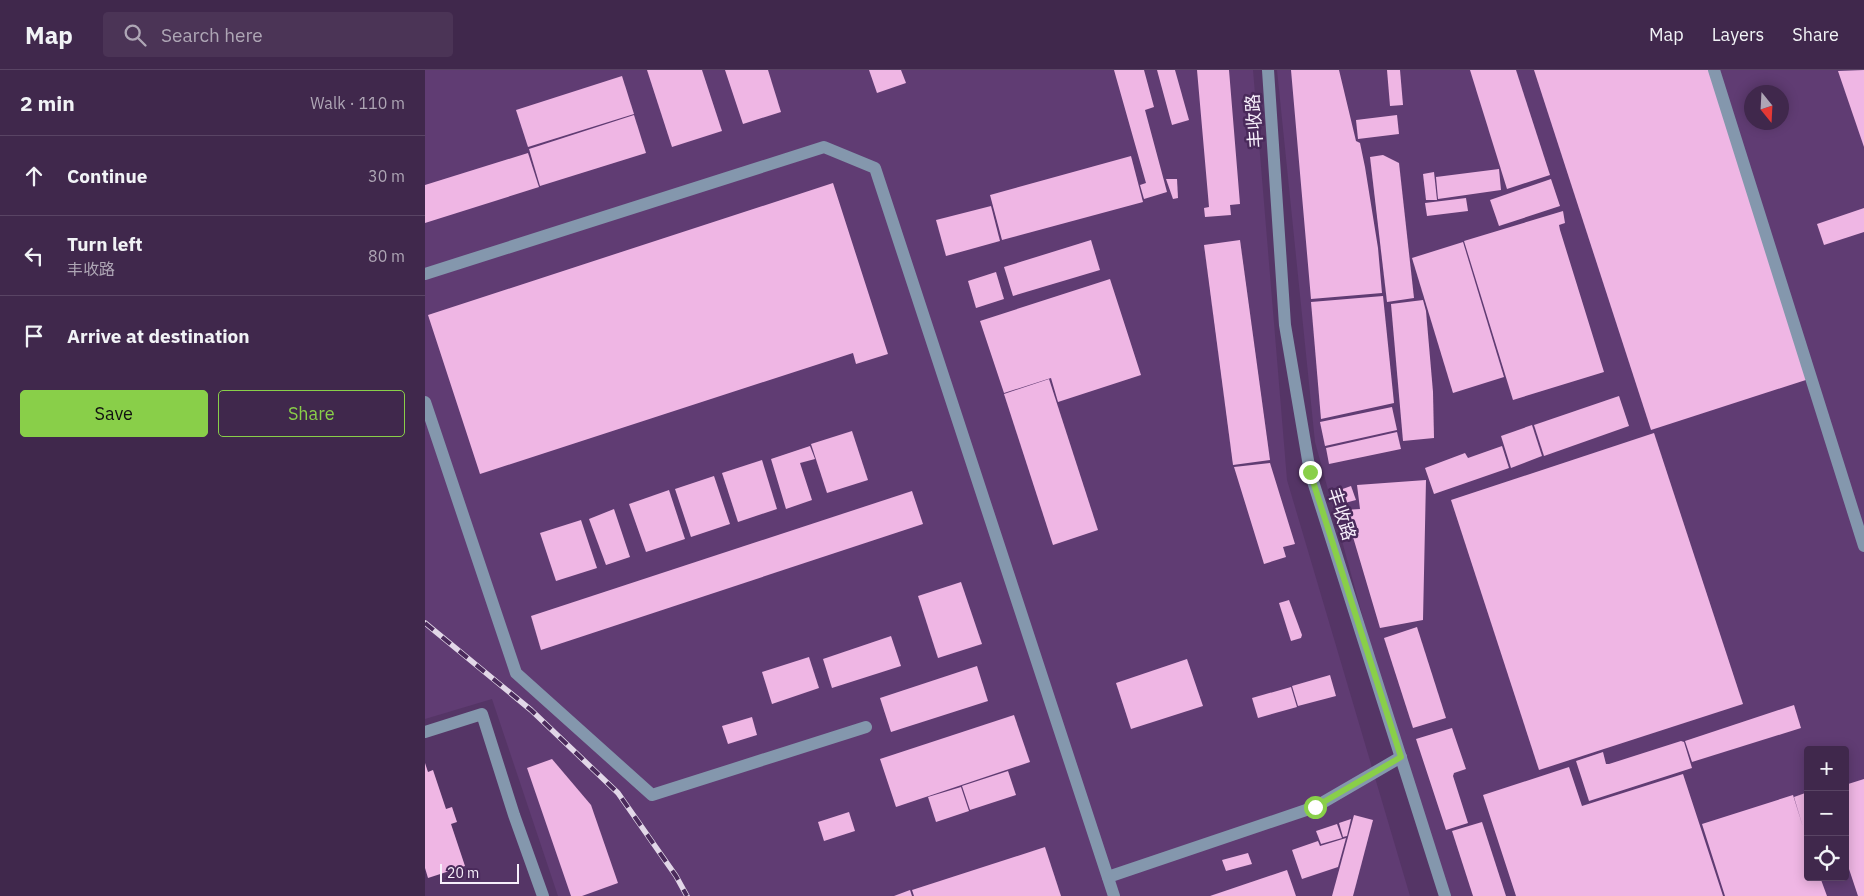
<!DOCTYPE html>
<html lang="en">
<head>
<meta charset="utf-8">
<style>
  :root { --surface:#40284c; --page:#4b3456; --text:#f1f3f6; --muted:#aea6b5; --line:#594464; --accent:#89cf49 }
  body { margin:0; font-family:"IBM Plex Sans","Noto Sans SC",sans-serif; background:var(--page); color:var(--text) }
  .controls { position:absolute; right:15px; bottom:15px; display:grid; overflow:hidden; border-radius:5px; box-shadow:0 2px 12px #0003 }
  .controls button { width:45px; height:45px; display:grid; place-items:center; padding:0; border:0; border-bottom:1px solid var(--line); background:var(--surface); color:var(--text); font:25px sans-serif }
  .compass { position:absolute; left:1319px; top:15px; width:45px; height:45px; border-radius:50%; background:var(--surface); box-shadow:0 2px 12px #0003; rotate:162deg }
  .scale { position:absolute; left:15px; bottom:12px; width:79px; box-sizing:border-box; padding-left:5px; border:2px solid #f7effb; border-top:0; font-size:14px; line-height:18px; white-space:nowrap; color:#f7effb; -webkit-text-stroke:4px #4a2a5b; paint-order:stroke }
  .stop { position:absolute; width:15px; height:15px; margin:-11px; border:4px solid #89cf49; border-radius:50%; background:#fff }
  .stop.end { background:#89cf49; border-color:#fff; box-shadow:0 1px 5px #0008 }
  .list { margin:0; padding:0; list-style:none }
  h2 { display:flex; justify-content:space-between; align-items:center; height:65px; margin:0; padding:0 20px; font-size:21px }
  h2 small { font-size:16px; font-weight:400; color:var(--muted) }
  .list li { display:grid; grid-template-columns:32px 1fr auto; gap:15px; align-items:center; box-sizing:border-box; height:80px; padding:0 20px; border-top:1px solid var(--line) }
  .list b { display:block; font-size:19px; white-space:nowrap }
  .list p { margin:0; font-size:16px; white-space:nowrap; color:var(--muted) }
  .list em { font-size:16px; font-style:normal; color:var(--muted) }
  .actions { display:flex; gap:10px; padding:15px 20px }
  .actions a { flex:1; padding:11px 0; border:1px solid var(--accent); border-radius:5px; text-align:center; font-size:18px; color:var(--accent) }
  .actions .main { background:var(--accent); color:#111 }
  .icon { flex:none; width:28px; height:28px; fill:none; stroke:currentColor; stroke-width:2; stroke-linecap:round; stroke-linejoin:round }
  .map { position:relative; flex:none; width:1439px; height:826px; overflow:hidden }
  header { display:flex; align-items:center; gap:30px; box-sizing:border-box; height:70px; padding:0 25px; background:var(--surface); border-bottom:1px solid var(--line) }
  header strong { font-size:24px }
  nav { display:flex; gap:28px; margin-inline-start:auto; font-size:18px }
  .search { width:350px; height:45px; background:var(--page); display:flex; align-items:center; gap:12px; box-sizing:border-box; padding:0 18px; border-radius:5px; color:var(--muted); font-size:19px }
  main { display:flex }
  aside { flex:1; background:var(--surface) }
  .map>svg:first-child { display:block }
  .built { fill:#603c73; fill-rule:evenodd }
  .building { fill:#efb6e4 }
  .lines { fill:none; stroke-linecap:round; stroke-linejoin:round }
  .minor { stroke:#8497ad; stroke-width:12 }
  .rail-casing { stroke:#e2d7e8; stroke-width:5.5 }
  .rail { stroke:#4a2a5b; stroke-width:4; stroke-dasharray:11; stroke-linecap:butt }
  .route { stroke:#89cf49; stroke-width:6 }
  .labels { text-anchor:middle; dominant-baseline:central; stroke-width:5; stroke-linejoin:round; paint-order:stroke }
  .street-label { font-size:18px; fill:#f7effb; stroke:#4a2a5b }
</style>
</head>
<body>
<header>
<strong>Map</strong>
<div class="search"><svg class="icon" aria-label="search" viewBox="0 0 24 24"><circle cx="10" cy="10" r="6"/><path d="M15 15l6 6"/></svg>Search here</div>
<nav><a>Map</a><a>Layers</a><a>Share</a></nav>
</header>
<main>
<aside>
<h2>2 min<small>Walk · 110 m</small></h2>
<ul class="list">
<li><svg class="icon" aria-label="ahead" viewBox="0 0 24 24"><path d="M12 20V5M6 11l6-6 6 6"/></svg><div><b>Continue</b></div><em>30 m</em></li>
<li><svg class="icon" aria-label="left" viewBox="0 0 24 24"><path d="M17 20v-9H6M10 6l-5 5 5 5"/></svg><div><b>Turn left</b><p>丰收路</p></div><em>80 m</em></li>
<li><svg class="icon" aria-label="arrive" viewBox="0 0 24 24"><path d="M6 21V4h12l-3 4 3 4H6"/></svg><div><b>Arrive at destination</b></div></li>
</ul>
<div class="actions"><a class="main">Save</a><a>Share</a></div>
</aside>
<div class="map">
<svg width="1439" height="826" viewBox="0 0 1439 826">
  <rect width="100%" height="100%" fill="#553566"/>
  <g class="built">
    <polygon points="0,0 828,0 862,410 985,826 133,826 67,629 0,649"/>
    <path d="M852,0H1439V826H1026L976,687L890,372ZM1326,22H1356V52H1326ZM1383,680H1420V807H1383Z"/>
  </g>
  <g class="building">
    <polygon points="222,0 277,0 297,61 247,77"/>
    <polygon points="300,0 343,0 356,42 318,54"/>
    <polygon points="444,0 476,0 481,13 452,23"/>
    <polygon points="689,0 719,0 729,37 720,40 742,122 719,129 715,115 721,113"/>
    <polygon points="732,0 750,0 764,50 747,55"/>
    <polygon points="772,0 804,0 815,134 805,135 806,145 780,147 779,138 784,137"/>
    <polygon points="866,0 914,0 931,71 935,73 940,97 953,178 957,223 886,229"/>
    <polygon points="962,0 975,0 978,35 965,36"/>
    <polygon points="1045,0 1091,0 1125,105 1082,119"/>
    <polygon points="1109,0 1287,0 1387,308 1226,360"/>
    <polygon points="1439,0 1439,77 1413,1"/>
    <polygon points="197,6 209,44 103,77 91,40"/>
    <polygon points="209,45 221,83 115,116 104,79"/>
    <polygon points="972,45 974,64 933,69 931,50"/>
    <polygon points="103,83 114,117 0,153 0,115"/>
    <polygon points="958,85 974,93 989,228 962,232 945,87"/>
    <polygon points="706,86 718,132 577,170 565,125"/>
    <polygon points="1074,99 1076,120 1013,129 1011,107"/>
    <polygon points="1009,102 1012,130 1001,130 998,104"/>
    <polygon points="741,109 752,109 753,128 748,129"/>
    <polygon points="1126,109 1135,136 1074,156 1065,130"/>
    <polygon points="408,113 463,284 431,294 428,283 55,404 3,245"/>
    <polygon points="1041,128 1043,141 1002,146 1000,133"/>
    <polygon points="566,136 575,171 521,186 511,150"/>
    <polygon points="1439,138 1439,162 1399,175 1392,154"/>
    <polygon points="1138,141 1140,153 1134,155 1135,160 1179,302 1088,330 1039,171"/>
    <polygon points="666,170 675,200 588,226 579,197"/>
    <polygon points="815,170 845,390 808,395 779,175"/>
    <polygon points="1038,172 1079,307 1028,323 987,188"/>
    <polygon points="571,202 579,229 551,238 543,211"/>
    <polygon points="685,209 716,305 633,332 626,308 579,323 555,251"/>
    <polygon points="958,226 969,333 896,349 886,232"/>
    <polygon points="998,230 1001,241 1008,322 1009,368 978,371 966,234"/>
    <polygon points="624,309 673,460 628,475 579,324"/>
    <polygon points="1194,326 1204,356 1119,386 1109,355"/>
    <polygon points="967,337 972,360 900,376 895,352"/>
    <polygon points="1107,355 1117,386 1086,398 1076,366"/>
    <polygon points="427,361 443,410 402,423 386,374"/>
    <polygon points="972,362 976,379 904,394 901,378"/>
    <polygon points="1229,363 1318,634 1114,700 1026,430"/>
    <polygon points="385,376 390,389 375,393 387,430 361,439 346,389"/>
    <polygon points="1077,376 1084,398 1009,424 1000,398 1040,383 1043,388"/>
    <polygon points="337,390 352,439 313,452 297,403"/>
    <polygon points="845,393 870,474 858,477 861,487 839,494 809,397"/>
    <polygon points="289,406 305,454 266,467 250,419"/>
    <polygon points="1001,410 998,550 955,558 920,440 935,439 932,415"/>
    <polygon points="926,416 931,430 916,434 912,421"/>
    <polygon points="244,420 260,469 221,482 204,434"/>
    <polygon points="487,421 498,454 116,580 106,546"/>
    <polygon points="189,439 205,487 181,495 164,449"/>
    <polygon points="156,450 172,498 131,511 115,463"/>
    <polygon points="536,512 557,574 513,588 493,526"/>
    <polygon points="864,530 877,565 876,568 866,571 854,533"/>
    <polygon points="992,557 1021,648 988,658 959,568"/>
    <polygon points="466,566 476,596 407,618 398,589"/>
    <polygon points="384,587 394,618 347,634 337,602"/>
    <polygon points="762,589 778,636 706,659 691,613"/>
    <polygon points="552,596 563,631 466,662 455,628"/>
    <polygon points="905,605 911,626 873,636 867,616"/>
    <polygon points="866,617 872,637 833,648 827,628"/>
    <polygon points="1369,635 1376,658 1267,692 1260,671"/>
    <polygon points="589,645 605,692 471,737 455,689"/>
    <polygon points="327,647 332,665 303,674 297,656"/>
    <polygon points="1027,658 1041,699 1029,703 1028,706 1043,753 1021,760 991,669"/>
    <polygon points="1256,671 1259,672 1267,698 1164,731 1151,691 1178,682 1181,694 1184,694"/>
    <polygon points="127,689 166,735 193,813 157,826 146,826 102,698"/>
    <polygon points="0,693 3,702 8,700 21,739 27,737 32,752 26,754 40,796 3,808 0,798"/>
    <polygon points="1144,697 1157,736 1258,704 1298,826 1091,826 1058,725"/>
    <polygon points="583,701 591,725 545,740 537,716"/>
    <polygon points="1439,709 1439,826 1433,826 1420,787 1420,715"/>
    <polygon points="536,717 544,741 511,752 503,727"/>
    <polygon points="1383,722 1383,807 1395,807 1402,826 1300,826 1277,754 1368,725 1378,757 1369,727"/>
    <polygon points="424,742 430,761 399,771 393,752"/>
    <polygon points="929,745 948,750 928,826 907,826"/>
    <polygon points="926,749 922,766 918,767 914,753"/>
    <polygon points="1057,752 1081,826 1048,826 1027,761"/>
    <polygon points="912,754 917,768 896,774 891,761"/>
    <polygon points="921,768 913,797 877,809 867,780 893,771 895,776"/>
    <polygon points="620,777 636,826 489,826 487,820"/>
    <polygon points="823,783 827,794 801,801 797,790"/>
    <polygon points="862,800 871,826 785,826"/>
    <polygon points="485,820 487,826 469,826"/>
  </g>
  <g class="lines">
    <g class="minor">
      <polyline points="843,0 860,255 885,402 1020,826"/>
      <polyline points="1289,0 1439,476"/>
      <polyline points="0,204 399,77 450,98 689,826"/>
      <polyline points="0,332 91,603 227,725 441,657"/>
      <polyline points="0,662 57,644 89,745 118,826"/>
      <polyline points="683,807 890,737 976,687"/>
    </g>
    <defs>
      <polyline id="rail" points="0,553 106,640 193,723 251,806 262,826"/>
    </defs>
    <use href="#rail" class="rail-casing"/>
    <use href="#rail" class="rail"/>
  </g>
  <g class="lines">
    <polyline class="route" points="885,402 976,687 890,737"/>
  </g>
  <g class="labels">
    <g class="street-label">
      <text transform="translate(829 51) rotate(-94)">丰收路</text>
      <text transform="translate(917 444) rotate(72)">丰收路</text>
    </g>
  </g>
</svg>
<div class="controls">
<button>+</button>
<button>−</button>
<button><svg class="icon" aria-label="locate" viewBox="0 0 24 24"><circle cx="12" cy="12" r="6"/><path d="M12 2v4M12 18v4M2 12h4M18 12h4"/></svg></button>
</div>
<svg class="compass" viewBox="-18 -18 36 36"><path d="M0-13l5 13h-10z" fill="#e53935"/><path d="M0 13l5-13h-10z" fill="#aea6b5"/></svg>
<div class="scale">20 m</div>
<div class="stop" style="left:890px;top:737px"></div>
<div class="stop end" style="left:885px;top:402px"></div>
</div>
</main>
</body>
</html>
